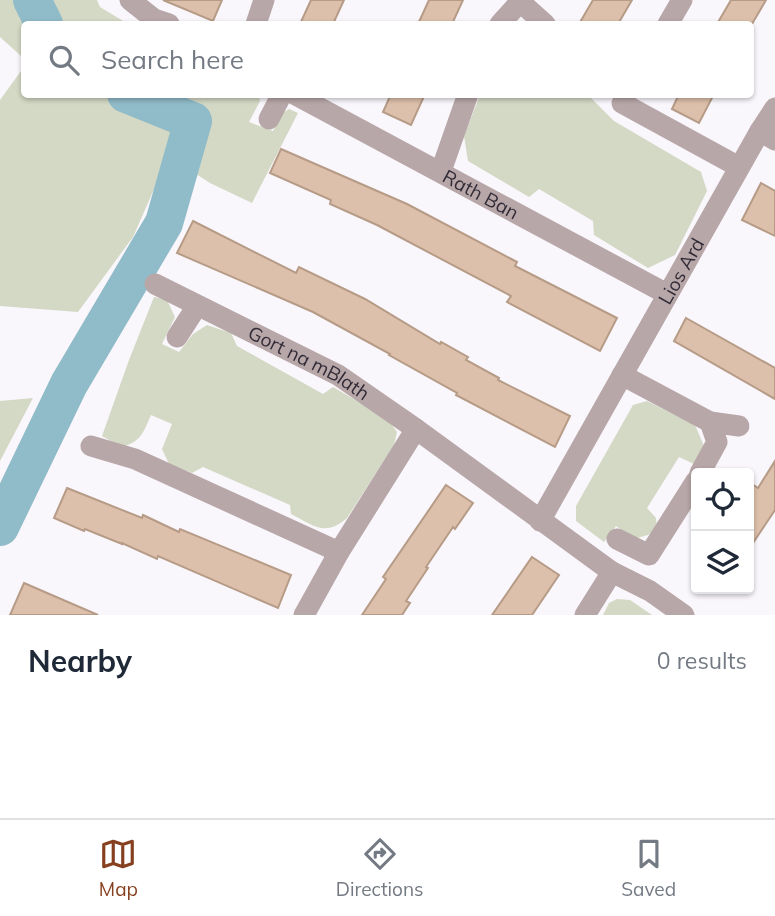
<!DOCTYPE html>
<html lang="en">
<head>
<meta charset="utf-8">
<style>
  :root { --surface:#fff; --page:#f2f2f3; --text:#1f2937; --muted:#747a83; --line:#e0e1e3; --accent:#87401f }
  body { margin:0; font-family:Mulish,sans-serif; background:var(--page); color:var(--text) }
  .controls { position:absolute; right:21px; bottom:21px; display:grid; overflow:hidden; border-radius:7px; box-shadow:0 2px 5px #0004 }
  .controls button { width:63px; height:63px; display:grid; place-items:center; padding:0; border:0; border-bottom:2px solid var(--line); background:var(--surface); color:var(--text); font:35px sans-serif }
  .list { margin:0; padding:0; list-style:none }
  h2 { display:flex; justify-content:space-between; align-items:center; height:91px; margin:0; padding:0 28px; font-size:30px }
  h2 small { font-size:23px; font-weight:400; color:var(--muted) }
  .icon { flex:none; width:38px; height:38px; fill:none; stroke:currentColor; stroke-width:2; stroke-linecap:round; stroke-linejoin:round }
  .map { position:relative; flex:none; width:775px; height:615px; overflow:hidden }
  .search { position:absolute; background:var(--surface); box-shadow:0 2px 5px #0004; left:21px; right:21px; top:21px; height:77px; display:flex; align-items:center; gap:18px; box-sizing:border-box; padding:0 24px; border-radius:7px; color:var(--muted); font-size:26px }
  .sheet { height:203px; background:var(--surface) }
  nav { display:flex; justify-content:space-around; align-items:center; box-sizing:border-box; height:98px; border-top:2px solid var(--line); background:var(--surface); font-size:19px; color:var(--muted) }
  nav a { display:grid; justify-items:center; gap:4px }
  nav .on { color:var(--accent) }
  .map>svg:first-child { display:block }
  .green { fill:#d3d9c4 }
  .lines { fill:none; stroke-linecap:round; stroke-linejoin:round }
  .river { stroke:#90bbc8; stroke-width:38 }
  .building { fill:#ddc0ab; stroke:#b69b86; stroke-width:2 }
  .street { stroke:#b8a7a8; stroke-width:21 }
  .labels { text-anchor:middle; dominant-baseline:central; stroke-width:5; stroke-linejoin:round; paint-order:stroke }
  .street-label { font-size:19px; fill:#322c38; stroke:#f9f6fc }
</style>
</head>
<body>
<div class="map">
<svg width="775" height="615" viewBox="0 0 775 615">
  <rect width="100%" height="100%" fill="#f9f6fc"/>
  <g class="green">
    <polygon points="0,0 97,0 100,7 128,24 24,24 24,94 259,95 260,101 249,122 273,131 281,114 289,109 298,113 252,203 210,183 193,172 204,148 177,137 133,237 78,312 0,306 0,100 21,71 21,56 0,37"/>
    <polygon points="480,95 588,95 614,121 701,172 707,191 675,255 648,268 594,235 593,221 539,189 529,197 468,161 464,136"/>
    <path d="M154,297L167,300L175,317L162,344L179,352L193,334L207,325L231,333L237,346L323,394L333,387L388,419L397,432L394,445L347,518C325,537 314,526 291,514L290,505L203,467L192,473L169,464L162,449L172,424L151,415C143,433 141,442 121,447L102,436L129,360Z"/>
    <polygon points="33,398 0,461 0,401"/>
    <polygon points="647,401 695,425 704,446 694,464 679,457 647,508 656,518 657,528 648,535 634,539 616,526 604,542 576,521 576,506 633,405"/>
    <polygon points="617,599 630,600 652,615 603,615 609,603"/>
  </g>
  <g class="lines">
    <g class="river">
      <polyline points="32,0 44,24"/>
      <polyline points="0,527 69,384 164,223 193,121 126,94"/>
    </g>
  </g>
  <g class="building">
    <polygon points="163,0 222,0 213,21"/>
    <polygon points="311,0 344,0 333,24 300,24"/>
    <polygon points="429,0 463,0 452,24 418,24"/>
    <polygon points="593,0 632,0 618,24 579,24"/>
    <polygon points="731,0 766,0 752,24 717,24"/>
    <polygon points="391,94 425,94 411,125 383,112"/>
    <polygon points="679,94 714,94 699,123 672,109"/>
    <polygon points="281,149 407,204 517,262 515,266 617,318 600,351 507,302 511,296 377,225 330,204 331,200 270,173"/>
    <polygon points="761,183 775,191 775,236 742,220"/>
    <polygon points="193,221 296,273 299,267 365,299 440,344 441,342 468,357 466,360 499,378 498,380 570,416 555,447 456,395 457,393 389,355 390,354 313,312 177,253"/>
    <polygon points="686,318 775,368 775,399 674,341"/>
    <polygon points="775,461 775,510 749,549 749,482 758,488"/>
    <polygon points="446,485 473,503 455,529 453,527 426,567 428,568 406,601 410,603 402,615 362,615 386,579 383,577"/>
    <polygon points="67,488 142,518 143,515 179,532 180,529 291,575 278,608 158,556 157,559 122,543 122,544 85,529 84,531 54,518"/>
    <polygon points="532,557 559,575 532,615 492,615"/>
    <polygon points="24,583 54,596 98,615 10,615"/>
  </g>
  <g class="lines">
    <g class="street">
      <polyline points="130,0 154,19 169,24"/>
      <polyline points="518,0 545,24"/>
      <polyline points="256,24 264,0"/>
      <polyline points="500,24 520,2"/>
      <polyline points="668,24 682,0"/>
      <path id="s1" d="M294,94L667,294"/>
      <polyline points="627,94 622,103 739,167"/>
      <polyline points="269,119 282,94"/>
      <polyline points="760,131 775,108"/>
      <polyline points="441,171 468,94"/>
      <path id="s2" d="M155,284L338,375L416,429"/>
      <polyline points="177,337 197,306"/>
      <polyline points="622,375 710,422 717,442 700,473"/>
      <polyline points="710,422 739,426"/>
      <polyline points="91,446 135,459 339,552"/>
      <path id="s3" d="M540,521L760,131L775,140"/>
      <polyline points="617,539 649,555 696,481"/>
      <polyline points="304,615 339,552 416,429 612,572"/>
      <polyline points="585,615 612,572 650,591 684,615"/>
    </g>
  </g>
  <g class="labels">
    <g class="street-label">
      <text stroke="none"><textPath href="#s1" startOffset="212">Rath Ban</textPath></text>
      <text stroke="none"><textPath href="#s3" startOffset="287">Lios Ard</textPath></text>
      <text stroke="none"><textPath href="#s2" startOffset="173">Gort na mBlath</textPath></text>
    </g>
  </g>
</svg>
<div class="controls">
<button><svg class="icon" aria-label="locate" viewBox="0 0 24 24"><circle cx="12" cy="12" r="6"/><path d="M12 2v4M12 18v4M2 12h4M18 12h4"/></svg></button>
<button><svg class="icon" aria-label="layers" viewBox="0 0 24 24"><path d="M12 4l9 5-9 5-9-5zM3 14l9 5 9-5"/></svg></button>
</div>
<div class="search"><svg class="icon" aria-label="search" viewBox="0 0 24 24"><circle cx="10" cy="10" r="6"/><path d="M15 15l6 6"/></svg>Search here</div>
</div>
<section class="sheet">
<h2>Nearby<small>0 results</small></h2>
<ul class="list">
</ul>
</section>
<nav>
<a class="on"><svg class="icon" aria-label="map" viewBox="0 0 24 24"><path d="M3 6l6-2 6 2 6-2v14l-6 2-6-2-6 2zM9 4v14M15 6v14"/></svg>Map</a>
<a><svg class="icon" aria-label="directions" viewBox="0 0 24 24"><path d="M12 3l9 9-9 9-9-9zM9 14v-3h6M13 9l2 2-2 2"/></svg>Directions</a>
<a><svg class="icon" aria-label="saved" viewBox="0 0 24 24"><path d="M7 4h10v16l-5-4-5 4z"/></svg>Saved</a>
</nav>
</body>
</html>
